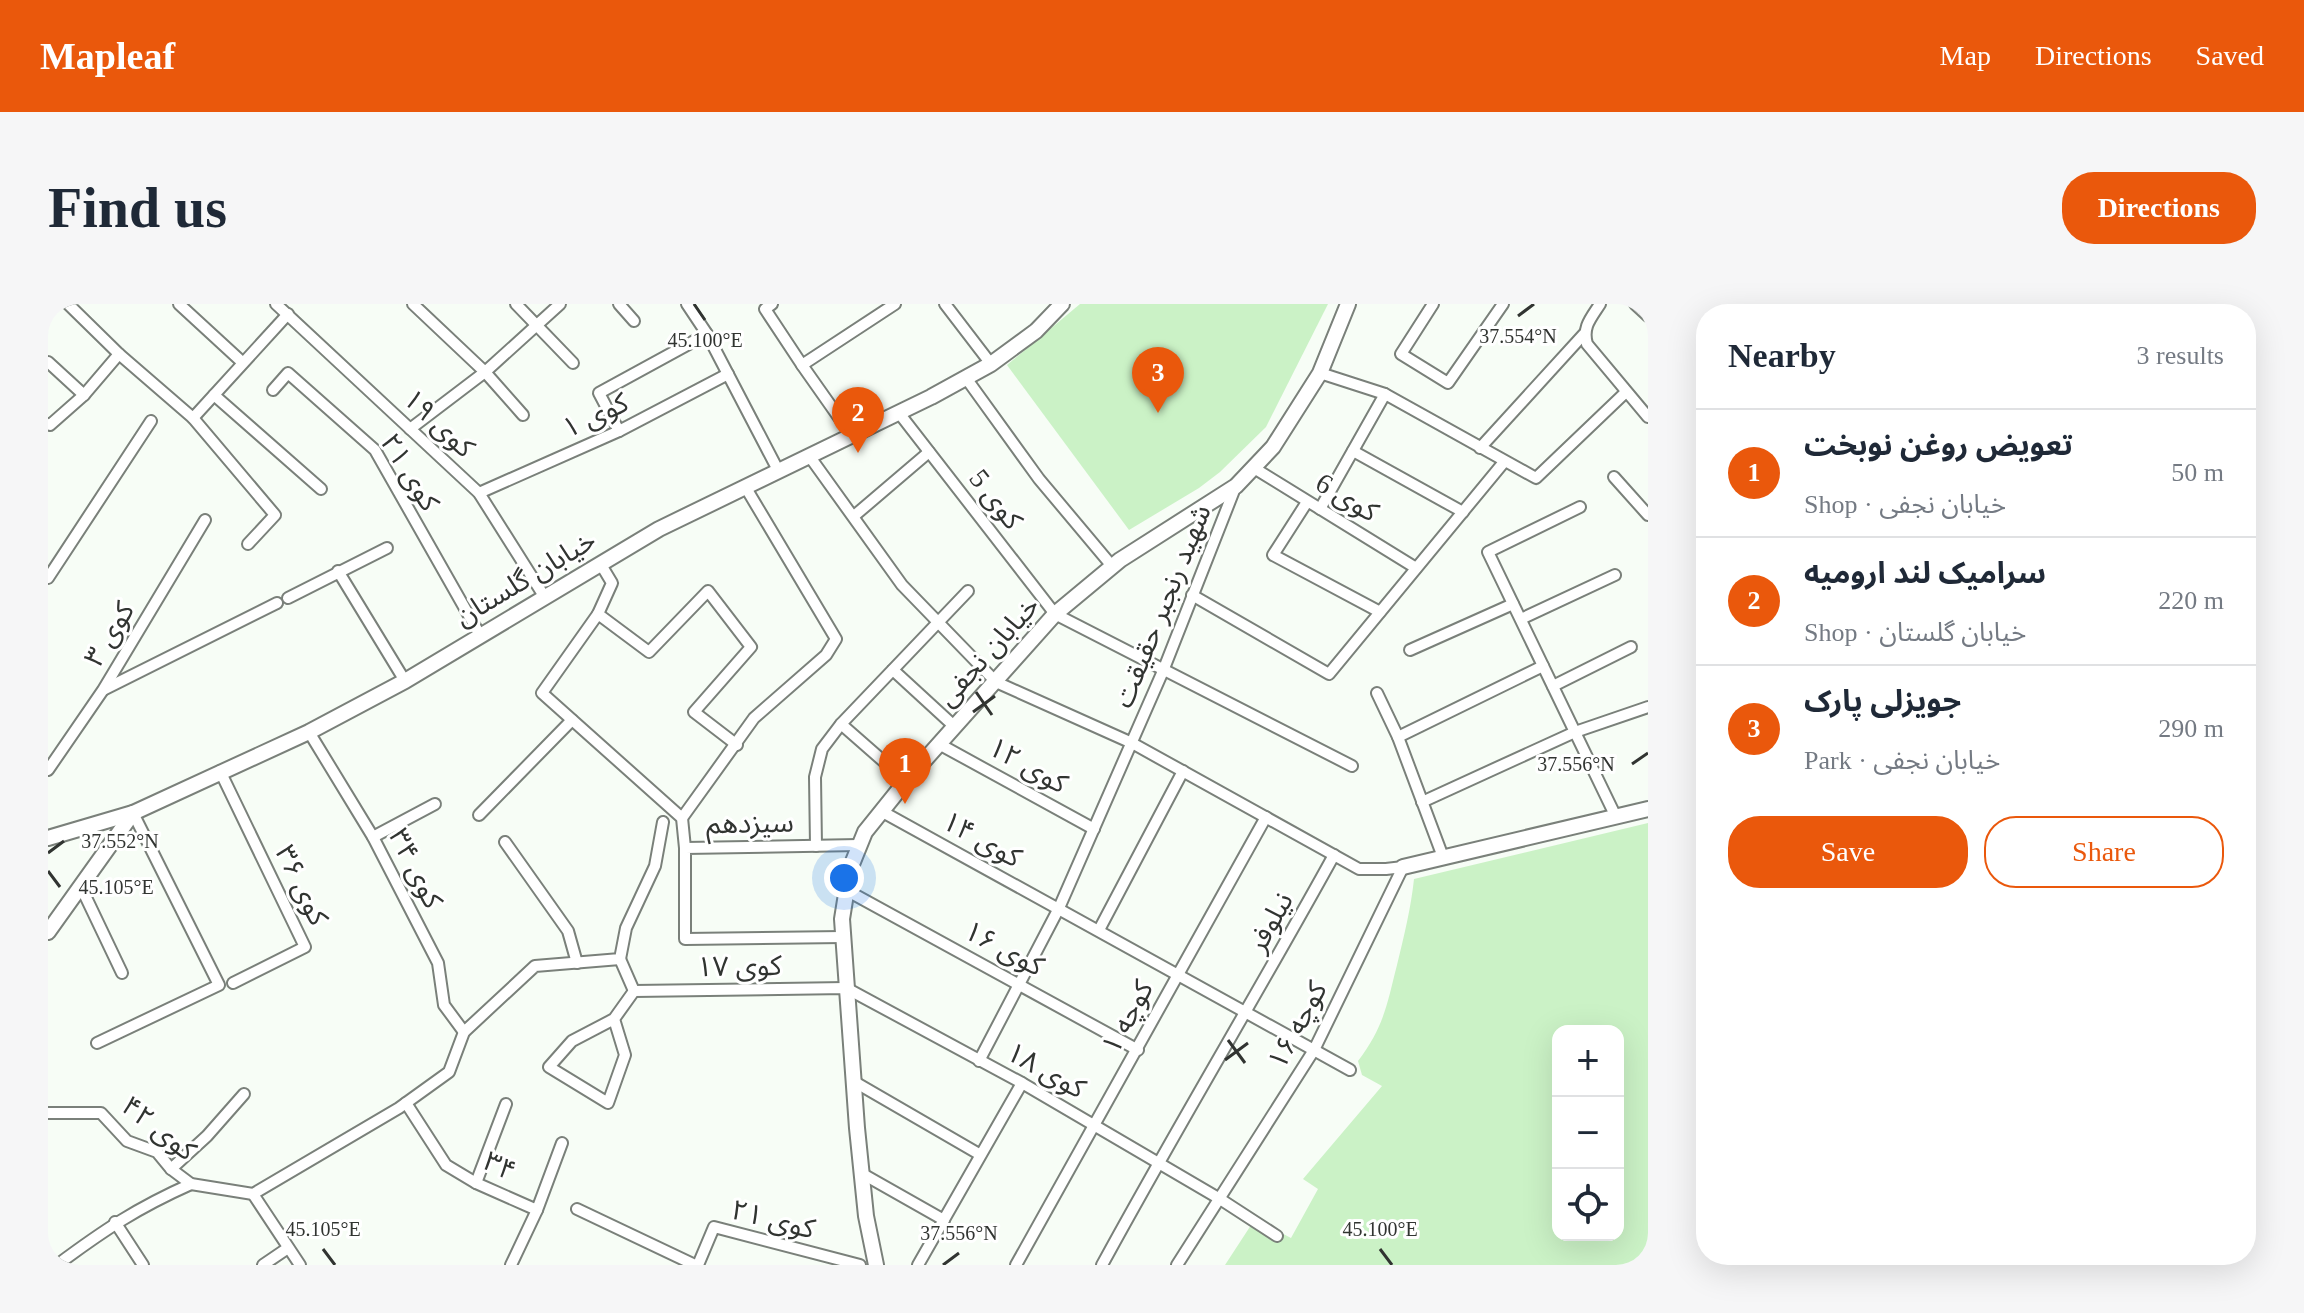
<!DOCTYPE html>
<html lang="en">
<head>
<meta charset="utf-8">
<style>
  :root { --surface:#fff; --page:#f6f6f7; --text:#1f2937; --muted:#747a83; --line:#e0e1e3; --accent:#ea580c }
  body { margin:0; font-family:"Times New Roman","Noto Sans Arabic",serif; background:var(--page); color:var(--text) }
  .controls { position:absolute; right:24px; bottom:24px; display:grid; overflow:hidden; border-radius:16px; box-shadow:0 8px 32px #0002 }
  .controls button { width:72px; height:72px; display:grid; place-items:center; padding:0; border:0; border-bottom:2px solid var(--line); background:var(--surface); color:var(--text); font:40px sans-serif }
  .you { position:absolute; left:796px; top:574px; width:28px; height:28px; margin:-20px; border:6px solid #fff; border-radius:50%; background:#1a73e8; box-shadow:0 0 0 12px #1a73e833 }
  .badge { display:grid; place-items:center; width:52px; height:52px; border-radius:50%; background:var(--accent); color:#fff; font-size:26px; font-weight:700 }
  .pin { position:absolute; translate:-50% -66px; filter:drop-shadow(0 2px 4px #0008) }
  .pin::after { content:''; position:absolute; top:42px; width:28px; height:24px; background:inherit; clip-path:polygon(0 0,100% 0,50% 100%) }
  .list { margin:0; padding:0; list-style:none }
  h2 { display:flex; justify-content:space-between; align-items:center; height:104px; margin:0; padding:0 32px; font-size:34px }
  h2 small { font-size:26px; font-weight:400; color:var(--muted) }
  .list li { display:grid; grid-template-columns:52px 1fr auto; gap:24px; align-items:center; box-sizing:border-box; height:128px; padding:0 32px; border-top:2px solid var(--line) }
  .list b { display:block; font-size:30px; white-space:nowrap }
  .list p { margin:0; font-size:26px; white-space:nowrap; color:var(--muted) }
  .list em { font-size:26px; font-style:normal; color:var(--muted) }
  .actions { display:flex; gap:16px; padding:24px 32px }
  .actions a { flex:1; padding:18px 0; border:2px solid var(--accent); border-radius:32px; text-align:center; font-size:28px; color:var(--accent) }
  .actions .main { background:var(--accent); color:#fff }
  .icon { flex:none; width:44px; height:44px; fill:none; stroke:currentColor; stroke-width:2; stroke-linecap:round; stroke-linejoin:round }
  .map { position:relative; flex:none; width:1600px; height:961px; overflow:hidden; border-radius:32px }
  header { display:flex; align-items:center; gap:48px; box-sizing:border-box; height:112px; padding:0 40px; background:var(--accent); color:#fff }
  header strong { font-size:38px }
  nav { display:flex; gap:44px; margin-inline-start:auto; font-size:28px }
  .intro { display:flex; align-items:center; justify-content:space-between; box-sizing:border-box; height:192px; padding:0 48px }
  h1 { margin:0; font-size:56px }
  .button { padding:20px 36px; border-radius:32px; background:var(--accent); color:#fff; font-size:28px; font-weight:700 }
  main { display:flex; gap:48px; padding:0 48px }
  aside { flex:1; background:var(--surface); border-radius:32px; box-shadow:0 8px 32px #0002 }
  .map>svg:first-child { display:block }
  .green { fill:#cbf2c6; fill-rule:evenodd }
  .lines { fill:none; stroke-linecap:round; stroke-linejoin:round }
  .street-casing { stroke:#7a807a; stroke-width:14 }
  .secondary-casing { stroke:#7a807a; stroke-width:18 }
  .street { stroke:#fff; stroke-width:10 }
  .secondary { stroke:#fff; stroke-width:14 }
  .ticks { fill:none; stroke:#313431; stroke-width:3 }
  .labels { text-anchor:middle; dominant-baseline:central; stroke-width:6; stroke-linejoin:round; paint-order:stroke }
  .street-label { font-size:28px; fill:#313431; stroke:#fff }
  .ticks-label { font-size:20px; text-anchor:middle; fill:#313431; stroke:#fff; stroke-width:6; stroke-linejoin:round; paint-order:stroke }
</style>
</head>
<body>
<header>
<strong>Mapleaf</strong>
<nav><a>Map</a><a>Directions</a><a>Saved</a></nav>
</header>
<div class="intro"><h1>Find us</h1><a class="button">Directions</a></div>
<main>
<div class="map">
<svg width="1600" height="961" viewBox="0 0 1600 961">
  <rect width="100%" height="100%" fill="#f7fdf6"/>
  <g class="green">
    <polygon points="1032,0 1280,0 1218,123 1172,168 1151,184 1081,226 959,61"/>
    <path d="M1600,519V961H1177L1207,915L1243,934L1270,885L1255,875L1334,782L1314,771L1310,757C1336,723 1339,700 1349,661C1356,632 1363,604 1366,575ZM1510,727H1570V931H1510Z"/>
  </g>
  <g class="lines">
    <defs>
      <g id="street">
        <polyline points="20,0 71,50 145,114 240,10"/>
        <polyline points="131,0 194,58"/>
        <polyline points="228,0 431,189 496,292"/>
        <polyline points="365,0 437,68 475,111"/>
        <polyline points="468,0 525,59"/>
        <polyline points="571,0 586,17"/>
        <polyline points="639,0 659,30 731,168"/>
        <polyline points="724,0 717,5 754,61"/>
        <polyline points="897,0 943,60"/>
        <polyline points="1385,0 1353,50 1400,79 1455,0"/>
        <path d="M1552,0C1543,14 1534,23 1539,40L1600,113"/>
        <polyline points="1587,0 1600,12"/>
        <polyline points="0,58 36,91"/>
        <polyline points="1272,69 1337,90 1488,174 1578,88"/>
        <polyline points="918,74 991,175 1064,262"/>
        <polyline points="225,86 240,69 327,146 432,331"/>
        <polyline points="166,91 273,185"/>
        <polyline points="851,109 1007,310 1304,462"/>
        <polyline points="145,114 227,211 200,240"/>
        <polyline points="0,120 2,121 36,91 71,50"/>
        <polyline points="362,125 437,68 512,0"/>
        <polyline points="571,127 551,89 659,30"/>
        <polyline points="804,132 754,61 847,0"/>
        <polyline points="1432,144 1536,30"/>
        <polyline points="1305,147 1415,208"/>
        <polyline points="762,153 854,281 948,378 1084,439 1311,565 1338,565 1355,563"/>
        <polyline points="1206,164 1368,264"/>
        <polyline points="1566,173 1600,211"/>
        <polyline points="431,189 571,127 680,70"/>
        <polyline points="1259,198 1225,251 1332,308"/>
        <polyline points="1532,203 1440,248 1568,513"/>
        <polyline points="1272,205 1337,90"/>
        <polyline points="806,212 881,148"/>
        <polyline points="290,267 357,377"/>
        <polyline points="0,274 103,117"/>
        <polyline points="1144,291 1281,370 1456,158"/>
        <polyline points="240,294 339,244"/>
        <polyline points="550,310 564,279 552,259"/>
        <polyline points="1473,315 1567,271"/>
        <polyline points="1362,346 1465,300"/>
        <polyline points="845,366 906,422"/>
        <polyline points="1505,382 1583,343"/>
        <polyline points="57,385 229,299"/>
        <polyline points="1329,389 1350,433 1395,553"/>
        <polyline points="793,420 858,477"/>
        <polyline points="261,428 325,533 390,659 396,701 416,728"/>
        <polyline points="1350,433 1495,362"/>
        <polyline points="891,440 1046,525"/>
        <polyline points="0,466 55,386 157,216"/>
        <polyline points="172,467 257,643 185,679"/>
        <polyline points="1374,498 1527,428 1600,403"/>
        <polyline points="833,507 1302,766"/>
        <polyline points="431,511 524,416"/>
        <polyline points="634,514 706,414 778,351 788,335 698,184"/>
        <polyline points="325,533 387,500"/>
        <polyline points="457,538 520,627 529,659"/>
        <polyline points="768,542 767,473 774,445 793,420 920,287"/>
        <polyline points="637,544 634,514 494,389 550,310 601,348 660,287 703,343 646,408 689,441"/>
        <polyline points="33,583 74,669"/>
        <polyline points="798,586 1090,746"/>
        <polyline points="1051,626 1135,467"/>
        <polyline points="795,633 637,635 637,544 811,541"/>
        <polyline points="572,655 586,687"/>
        <polyline points="586,687 798,684 974,779 1172,895 1229,932"/>
        <polyline points="566,715 577,751 560,799 501,763 524,737 566,715 586,687"/>
        <polyline points="49,739 171,681 85,509"/>
        <polyline points="931,757 1011,604 1115,367 1187,184"/>
        <polyline points="805,777 931,850"/>
        <polyline points="358,799 398,861 428,879 489,906 514,839"/>
        <polyline points="0,809 53,809 79,837 109,848 123,865 143,880 205,890 351,804 401,768 416,728 487,662 572,655 578,624 607,562 615,518"/>
        <polyline points="123,865 159,832 196,790"/>
        <polyline points="813,869 896,916"/>
        <polyline points="428,879 458,800"/>
        <polyline points="205,890 252,961"/>
        <polyline points="529,905 647,961"/>
        <polyline points="67,918 95,961"/>
        <path d="M9,961C56,926 89,904 143,880"/>
        <polyline points="215,961 240,944"/>
        <polyline points="463,961 489,906"/>
        <polyline points="650,961 666,923 812,961"/>
        <polyline points="870,961 974,779"/>
        <polyline points="968,961 1218,513"/>
        <path d="M1054,961C1129,823 1210,689 1286,551"/>
        <polyline points="1129,961 1266,746 1355,563"/>
      </g>
      <g id="secondary">
        <polyline points="0,534 85,509 261,428 357,377 611,225 883,93 943,60 988,27 1014,0"/>
        <polyline points="1355,563 1600,505"/>
        <polyline points="0,628 85,509"/>
        <polyline points="828,961 818,912 809,824 794,615 802,565 817,528 858,477 1007,310 1072,256 1188,182 1225,143 1272,69 1300,0"/>
      </g>
    </defs>
    <use href="#street" class="street-casing"/>
    <use href="#secondary" class="secondary-casing"/>
    <use href="#street" class="street"/>
    <use href="#secondary" class="secondary"/>
  </g>
  <path class="ticks" d="M646,0L657,16M1470,12L1486,0M928,388L944,411M925,408L947,392M1584,460L1600,449M0,549L16,537M0,567L12,583M1180,736L1197,759M1177,756L1200,739M275,945L287,961M1332,945L1344,961M895,961L911,949"/>
  <g class="labels">
    <g class="street-label">
      <text transform="translate(547 111) rotate(-25)">کوی ۱</text>
      <text transform="translate(391 119) rotate(43)">کوی ۱۹</text>
      <text transform="translate(362 168) rotate(58)">کوی ۲۱</text>
      <text transform="translate(1299 193) rotate(31)">کوی 6</text>
      <text transform="translate(948 195) rotate(52)">کوی 5</text>
      <text transform="translate(477 274) rotate(-31)">خیابان گلستان</text>
      <text transform="translate(1114 302) rotate(-68)">شهید رنجبر حقیقت</text>
      <text transform="translate(61 330) rotate(-59)">کوی ۳</text>
      <text transform="translate(940 347) rotate(-48)">خیابان نجفی</text>
      <text transform="translate(980 461) rotate(29)">کوی ۱۲</text>
      <text transform="translate(702 519) rotate(-1)">سیزدهم</text>
      <text transform="translate(934 535) rotate(29)">کوی ۱۴</text>
      <text transform="translate(368 564) rotate(63)">کوی ۳۴</text>
      <text transform="translate(254 581) rotate(64)">کوی ۳۶</text>
      <text transform="translate(1222 618) rotate(-61)">نیلوفر</text>
      <text transform="translate(956 644) rotate(28)">کوی ۱۶</text>
      <text transform="translate(691 662) rotate(-1)">کوی ۱۷</text>
      <text transform="translate(1079 713) rotate(-62)">کوچه ۱</text>
      <text transform="translate(1249 721) rotate(-62)">کوچه ۱۶</text>
      <text transform="translate(998 766) rotate(29)">کوی ۱۸</text>
      <text transform="translate(111 824) rotate(38)">کوی ۴۲</text>
      <text transform="translate(452 862) rotate(25)">۳۴</text>
      <text transform="translate(725 915) rotate(14)">کوی ۲۱</text>
    </g>
  </g>
  <g class="ticks-label">
    <text x="1470" y="39">37.554°N</text>
    <text x="657" y="43">45.100°E</text>
    <text x="1528" y="467">37.556°N</text>
    <text x="72" y="544">37.552°N</text>
    <text x="68" y="590">45.105°E</text>
    <text x="275" y="932">45.105°E</text>
    <text x="1332" y="932">45.100°E</text>
    <text x="911" y="936">37.556°N</text>
  </g>
</svg>
<div class="controls">
<button>+</button>
<button>−</button>
<button><svg class="icon" aria-label="locate" viewBox="0 0 24 24"><circle cx="12" cy="12" r="6"/><path d="M12 2v4M12 18v4M2 12h4M18 12h4"/></svg></button>
</div>
<div class="you"></div>
<div class="pin badge" style="left:857px;top:500px">1</div>
<div class="pin badge" style="left:810px;top:149px">2</div>
<div class="pin badge" style="left:1110px;top:109px">3</div>
</div>
<aside>
<h2>Nearby<small>3 results</small></h2>
<ul class="list">
<li><span class="badge">1</span><div><b>تعویض روغن نوبخت</b><p>Shop · خیابان نجفی</p></div><em>50 m</em></li>
<li><span class="badge">2</span><div><b>سرامیک لند ارومیه</b><p>Shop · خیابان گلستان</p></div><em>220 m</em></li>
<li><span class="badge">3</span><div><b>جویزلی پارک</b><p>Park · خیابان نجفی</p></div><em>290 m</em></li>
</ul>
<div class="actions"><a class="main">Save</a><a>Share</a></div>
</aside>
</main>
</body>
</html>
